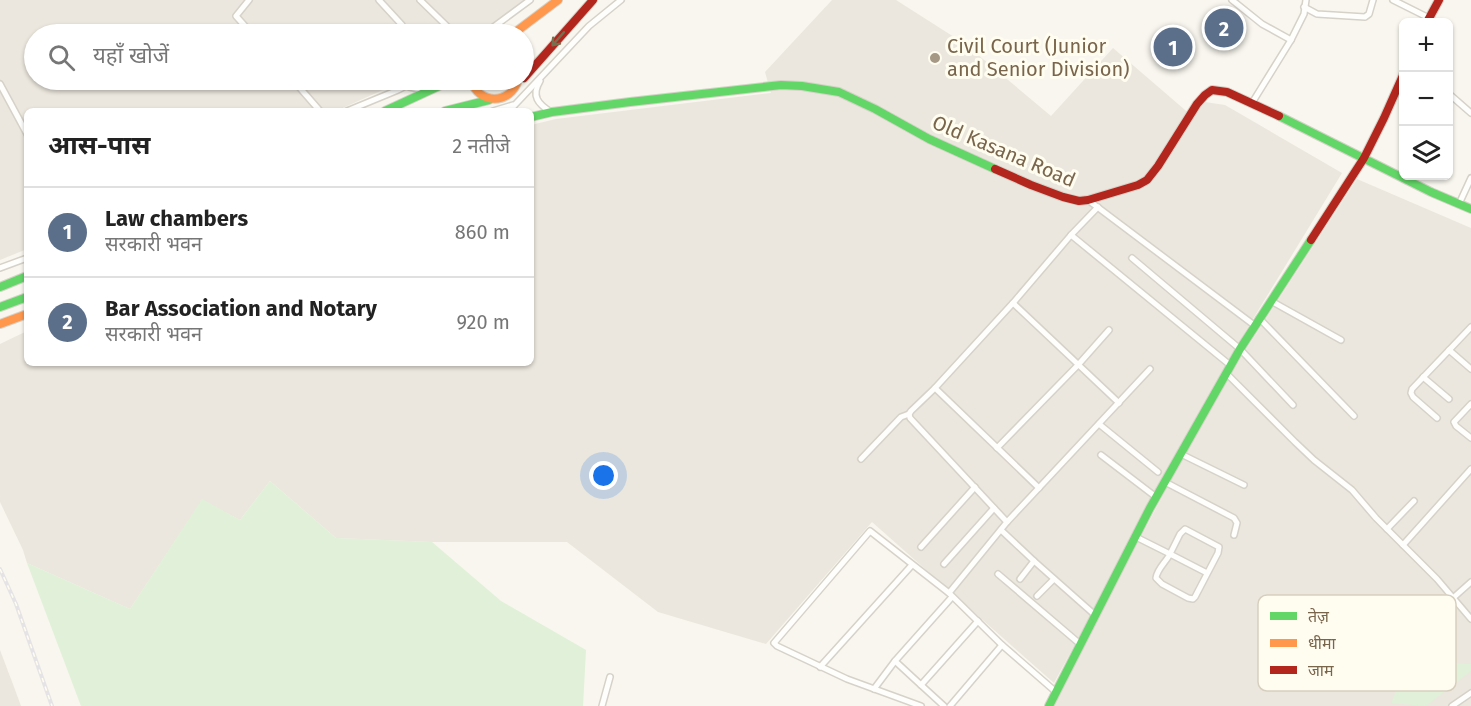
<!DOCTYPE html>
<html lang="hi">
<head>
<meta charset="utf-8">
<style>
  :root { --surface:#fff; --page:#f6f6f6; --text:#222; --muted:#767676; --line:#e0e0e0; --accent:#0f766e }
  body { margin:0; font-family:"Fira Sans","Noto Sans Devanagari",sans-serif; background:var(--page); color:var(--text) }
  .controls { position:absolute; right:18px; top:18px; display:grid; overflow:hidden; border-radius:9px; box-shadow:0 2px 4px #0004 }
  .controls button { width:54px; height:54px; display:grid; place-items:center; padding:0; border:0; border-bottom:2px solid var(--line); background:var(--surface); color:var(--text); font:30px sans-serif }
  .you { position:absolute; left:604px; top:476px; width:21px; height:21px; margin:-15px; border:4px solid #fff; border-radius:50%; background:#1a73e8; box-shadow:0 0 0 9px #1a73e833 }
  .badge { display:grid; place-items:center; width:39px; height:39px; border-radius:50%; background:var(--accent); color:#fff; font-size:20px; font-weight:700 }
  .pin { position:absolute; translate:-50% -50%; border:3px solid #fff; box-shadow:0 2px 6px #0006 }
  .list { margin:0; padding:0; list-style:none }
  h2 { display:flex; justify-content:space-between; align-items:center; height:78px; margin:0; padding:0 24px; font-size:26px }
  h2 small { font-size:20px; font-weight:400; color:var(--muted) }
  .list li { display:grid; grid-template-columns:39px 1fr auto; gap:18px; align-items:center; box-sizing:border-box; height:90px; padding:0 24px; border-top:2px solid var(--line) }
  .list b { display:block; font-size:22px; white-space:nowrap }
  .list p { margin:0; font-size:20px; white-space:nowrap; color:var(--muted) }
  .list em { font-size:20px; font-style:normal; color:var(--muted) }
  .icon { flex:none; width:33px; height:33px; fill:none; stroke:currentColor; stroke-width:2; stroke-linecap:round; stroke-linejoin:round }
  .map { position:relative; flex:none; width:1471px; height:706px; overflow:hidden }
  .search { position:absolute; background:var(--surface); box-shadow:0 2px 4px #0004; left:24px; top:24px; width:510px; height:66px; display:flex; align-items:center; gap:15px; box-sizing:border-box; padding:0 21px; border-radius:33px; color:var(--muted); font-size:22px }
  .panel { position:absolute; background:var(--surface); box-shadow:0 2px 4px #0004; left:24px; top:108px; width:510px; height:258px; border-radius:9px }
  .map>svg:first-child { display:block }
  .industrial { fill:#ebe7de }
  .green { fill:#e1f0d8 }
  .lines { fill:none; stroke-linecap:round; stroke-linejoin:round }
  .street-casing { stroke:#d6d2c9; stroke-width:8 }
  .fast-casing { stroke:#d6d2c8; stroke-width:10 }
  .slow-casing { stroke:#d6d2c8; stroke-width:10 }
  .jam-casing { stroke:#d6d2c8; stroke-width:10 }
  .street { stroke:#fefefc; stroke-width:5 }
  .fast { stroke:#63d668; stroke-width:8 }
  .slow { stroke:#ff974d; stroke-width:8 }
  .jam { stroke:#b3261e; stroke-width:8 }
  .rail-casing { stroke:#e6e3e6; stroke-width:4 }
  .rail { stroke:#fffcf0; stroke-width:1.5; stroke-dasharray:4.5; stroke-linecap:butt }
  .oneway { stroke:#77704e }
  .poi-dot { fill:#a59884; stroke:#fffcf0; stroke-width:2 }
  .labels { text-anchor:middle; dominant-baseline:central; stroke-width:6; stroke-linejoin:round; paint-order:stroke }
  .poi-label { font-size:20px; fill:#79654b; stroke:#fffcf0; text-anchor:start }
  .street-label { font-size:20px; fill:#79654b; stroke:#fffcf0 }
  .key { fill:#fffcf0; stroke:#d7cfbe; stroke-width:1.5 }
  .key-label { font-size:16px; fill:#79654b }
</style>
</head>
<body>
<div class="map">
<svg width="1471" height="706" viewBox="0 0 1471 706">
  <rect width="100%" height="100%" fill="#f8f6ee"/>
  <g class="industrial">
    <polygon points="0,0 529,0 480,34 34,34 34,80 405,80 336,111 27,111 27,249 0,260"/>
    <polygon points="832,0 896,0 965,44 1051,116 1113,48 1192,116 1205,102 1225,105 1342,173 1231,355 1054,683 872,522 766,644 658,612 567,542 432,542 336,538 270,481 240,520 202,500 130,609 27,563 23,550 0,502 0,344 27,331 27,363 531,363 531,125 556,119 771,93 765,72"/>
    <polygon points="1357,179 1471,228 1471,706 1052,706 1182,459 1245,351"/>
    <polygon points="0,650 14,687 21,706 0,706"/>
  </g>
  <g class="green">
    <polygon points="270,481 336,538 432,542 501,601 586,650 583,706 81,706 27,563 130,609 202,499 240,520"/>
    <polygon points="1431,663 1471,664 1471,671 1426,706 1391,703 1405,668"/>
  </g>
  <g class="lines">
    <defs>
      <g id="street">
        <polyline points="249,0 236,16 252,34"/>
        <polyline points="379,0 402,25 402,30 395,34"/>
        <polyline points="420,0 455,34"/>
        <polyline points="1232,0 1262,24 1291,40"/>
        <polyline points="1393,0 1429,18"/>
        <polyline points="1304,7 1317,14 1365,17 1369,14 1373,0"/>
        <polyline points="484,34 530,0"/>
        <polyline points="293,80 320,111"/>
        <polyline points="402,80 406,86 409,87 429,91"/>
        <path d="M540,81C531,96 538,104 551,112"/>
        <polyline points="0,84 27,134"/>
        <polyline points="1448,93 1471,113"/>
        <polyline points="1252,103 1291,40 1304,14 1306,0"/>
        <polyline points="347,111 398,90 418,80"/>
        <polyline points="493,111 513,105"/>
        <polyline points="509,111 589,26 621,0"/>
        <polyline points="1088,200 1254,325"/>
        <polyline points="1459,204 1471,178"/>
        <polyline points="1071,235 1230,365"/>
        <polyline points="1132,258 1240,349 1293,405"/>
        <polyline points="0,268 27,258"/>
        <polyline points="1271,301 1341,340"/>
        <polyline points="1013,303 1119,403"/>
        <polyline points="1259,318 1354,416"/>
        <polyline points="1449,350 1471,369"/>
        <polyline points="1226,373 1295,442 1314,460 1352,490 1376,518 1437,579 1471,619"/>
        <polyline points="1423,377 1449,399"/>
        <polyline points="935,388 911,411 909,414 910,418 1007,522"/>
        <polyline points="1471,404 1454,422 1456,426 1471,438"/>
        <polyline points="1437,418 1413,397 1411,393 1412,389 1471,327"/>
        <polyline points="1099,424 1158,472"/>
        <polyline points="997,448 1078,365 1109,330"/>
        <polyline points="1181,454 1244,485"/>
        <polyline points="1101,455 1156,497"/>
        <polyline points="861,459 901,417 909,414"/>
        <polyline points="1165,482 1234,518 1237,523 1234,535"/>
        <polyline points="1039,488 935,388 1013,303 1071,235 1098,207"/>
        <polyline points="1387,529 1414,501"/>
        <polyline points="1001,530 1034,561 1095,615"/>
        <path d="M1136,537L1170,554L1180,534L1185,529L1219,547L1218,553L1195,597L1193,599L1188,598L1162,584L1156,578C1157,569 1166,562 1170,554L1207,573"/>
        <polyline points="1403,545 1471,469"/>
        <polyline points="921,547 975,487"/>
        <polyline points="944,564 994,508"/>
        <polyline points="998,574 1080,644"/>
        <polyline points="1020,579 1034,561"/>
        <polyline points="949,593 1007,522 1150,369"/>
        <polyline points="1037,596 1054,579"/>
        <polyline points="1453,598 1471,582"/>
        <polyline points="895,661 921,685"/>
        <polyline points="820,667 912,565"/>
        <polyline points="874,689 895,661 952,597"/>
        <polyline points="602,706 610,677"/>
        <polyline points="921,706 847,679 777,646 774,643 870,531 949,593 1002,645 1056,692"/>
        <polyline points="944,706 921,685 978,621"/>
        <polyline points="950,706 1002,645"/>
        <polyline points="1452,706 1471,693"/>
      </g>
      <g id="fast">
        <polyline points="385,111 452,80"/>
        <polyline points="445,111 489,100"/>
        <polyline points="1279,116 1431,192 1471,209"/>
        <polyline points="531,117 552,112 630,102 781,85 802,86 839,92 875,109 929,139 995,169"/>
        <polyline points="0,287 27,276"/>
        <polyline points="0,307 27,297"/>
        <polyline points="1049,706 1150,508 1240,349 1311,240"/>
      </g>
      <g id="slow">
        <polyline points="513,34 558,0"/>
        <path d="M471,80C478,105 511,105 518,80"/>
        <polyline points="0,324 27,314"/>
      </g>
      <g id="jam">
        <polyline points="1427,22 1439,0"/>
        <polyline points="524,78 593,0"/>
        <polyline points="995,169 1031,185 1063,197 1079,201 1088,200 1138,185 1147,180 1158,166 1197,104 1205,95 1212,90 1227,92 1279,116"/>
        <polyline points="1311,240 1364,158 1384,118 1404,73"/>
      </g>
    </defs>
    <use href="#street" class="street-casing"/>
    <use href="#fast" class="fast-casing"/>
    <use href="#slow" class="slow-casing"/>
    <use href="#jam" class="jam-casing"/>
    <use href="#street" class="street"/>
    <use href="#fast" class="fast"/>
    <use href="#slow" class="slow"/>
    <use href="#jam" class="jam"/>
    <defs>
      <polyline id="rail" points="0,569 16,604 52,706"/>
    </defs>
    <use href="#rail" class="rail-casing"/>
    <use href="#rail" class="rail"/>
  </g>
  <defs><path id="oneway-shaft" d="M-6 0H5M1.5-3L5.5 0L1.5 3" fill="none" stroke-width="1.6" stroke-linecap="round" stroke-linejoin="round" transform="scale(1.5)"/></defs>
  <use class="oneway" href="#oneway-shaft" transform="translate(558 39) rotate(131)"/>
  <circle class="poi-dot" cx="935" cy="58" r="6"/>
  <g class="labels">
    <g class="poi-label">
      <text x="947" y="46">Civil Court (Junior<tspan x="947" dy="23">and Senior Division)</tspan></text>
    </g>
    <g class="street-label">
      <text transform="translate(1004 151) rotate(23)">Old Kasana Road</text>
    </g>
  </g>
  <rect x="1258" y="595" width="198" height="96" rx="9" class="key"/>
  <rect x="1270" y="612" width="27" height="8" fill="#63d668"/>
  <rect x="1270" y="639" width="27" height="8" fill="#ff974d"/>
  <rect x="1270" y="666" width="27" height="8" fill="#b3261e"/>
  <g class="key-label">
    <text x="1308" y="622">तेज़</text>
    <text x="1308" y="649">धीमा</text>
    <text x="1308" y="676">जाम</text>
  </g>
</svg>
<div class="controls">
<button>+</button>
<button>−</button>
<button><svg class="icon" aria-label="layers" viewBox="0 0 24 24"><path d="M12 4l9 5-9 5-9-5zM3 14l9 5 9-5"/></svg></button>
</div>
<div class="you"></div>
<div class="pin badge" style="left:1173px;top:47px;background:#5c6f8a">1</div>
<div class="pin badge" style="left:1224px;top:28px;background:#5c6f8a">2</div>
<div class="search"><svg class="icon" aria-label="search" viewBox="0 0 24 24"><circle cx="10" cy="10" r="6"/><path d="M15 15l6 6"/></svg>यहाँ खोजें</div>
<section class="panel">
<h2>आस-पास<small>2 नतीजे</small></h2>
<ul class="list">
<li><span class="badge" style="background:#5c6f8a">1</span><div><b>Law chambers</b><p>सरकारी भवन</p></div><em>860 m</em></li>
<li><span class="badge" style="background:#5c6f8a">2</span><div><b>Bar Association and Notary</b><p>सरकारी भवन</p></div><em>920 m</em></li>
</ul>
</section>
</div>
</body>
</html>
